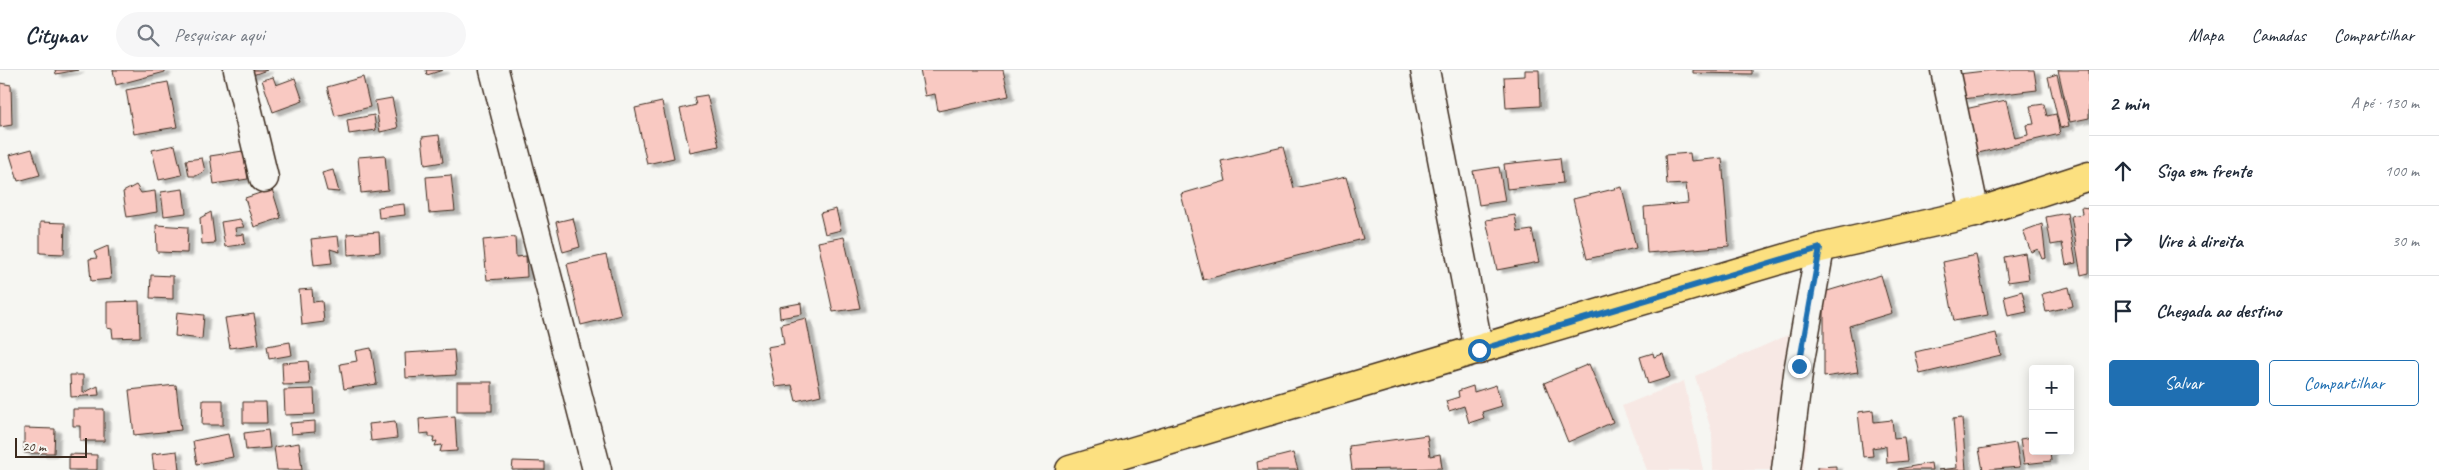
<!DOCTYPE html>
<html lang="pt">
<head>
<meta charset="utf-8">
<style>
  :root { --surface:#fff; --page:#f6f6f7; --text:#1f2937; --muted:#747a83; --line:#e0e1e3; --accent:#1f6fb2 }
  body { margin:0; font-family:Caveat,sans-serif; background:var(--page); color:var(--text) }
  .controls { position:absolute; right:15px; bottom:15px; display:grid; overflow:hidden; border-radius:5px; box-shadow:0 2px 12px #0003 }
  .controls button { width:45px; height:45px; display:grid; place-items:center; padding:0; border:0; border-bottom:1px solid var(--line); background:var(--surface); color:var(--text); font:25px sans-serif }
  .scale { position:absolute; left:15px; bottom:12px; width:72px; box-sizing:border-box; padding-left:5px; border:2px solid #3b2a1e; border-top:0; font-size:14px; line-height:18px; white-space:nowrap; color:#3b2a1e; -webkit-text-stroke:4px #f6f6f2; paint-order:stroke }
  .stop { position:absolute; width:15px; height:15px; margin:-11px; border:4px solid #1f6fb2; border-radius:50%; background:#fff }
  .stop.end { background:#1f6fb2; border-color:#fff; box-shadow:0 1px 5px #0008 }
  .list { margin:0; padding:0; list-style:none }
  h2 { display:flex; justify-content:space-between; align-items:center; height:65px; margin:0; padding:0 20px; font-size:21px }
  h2 small { font-size:16px; font-weight:400; color:var(--muted) }
  .list li { display:grid; grid-template-columns:32px 1fr auto; gap:15px; align-items:center; box-sizing:border-box; height:70px; padding:0 20px; border-top:1px solid var(--line) }
  .list b { display:block; font-size:19px; white-space:nowrap }
  .list em { font-size:16px; font-style:normal; color:var(--muted) }
  .actions { display:flex; gap:10px; padding:15px 20px }
  .actions a { flex:1; padding:11px 0; border:1px solid var(--accent); border-radius:5px; text-align:center; font-size:18px; color:var(--accent) }
  .actions .main { background:var(--accent); color:#fff }
  .icon { flex:none; width:28px; height:28px; fill:none; stroke:currentColor; stroke-width:2; stroke-linecap:round; stroke-linejoin:round }
  .map { position:relative; flex:none; width:2089px; height:400px; overflow:hidden }
  header { display:flex; align-items:center; gap:30px; box-sizing:border-box; height:70px; padding:0 25px; background:var(--surface); border-bottom:1px solid var(--line) }
  header strong { font-size:24px }
  nav { display:flex; gap:28px; margin-inline-start:auto; font-size:18px }
  .search { width:350px; height:45px; background:var(--page); display:flex; align-items:center; gap:12px; box-sizing:border-box; padding:0 18px; border-radius:28px; color:var(--muted); font-size:19px }
  main { display:flex }
  aside { flex:1; background:var(--surface) }
  .map>svg:first-child { display:block }
  .built { fill:#f7e8e4 }
  .building { fill:#f9c9c2; stroke:#3b2a1e; filter:url(#shadow) }
  .lines { fill:none; stroke-linecap:round; stroke-linejoin:round }
  .street-casing { stroke:#3b2a1e; stroke-width:31 }
  .primary-casing { stroke:#3b2a1e; stroke-width:31 }
  .street { stroke:#f6f6f2; stroke-width:28 }
  .primary { stroke:#fce080; stroke-width:28 }
  .route { stroke:#1f6fb2; stroke-width:6 }
</style>
</head>
<body>
<header>
<strong>Citynav</strong>
<div class="search"><svg class="icon" aria-label="search" viewBox="0 0 24 24"><circle cx="10" cy="10" r="6"/><path d="M15 15l6 6"/></svg>Pesquisar aqui</div>
<nav><a>Mapa</a><a>Camadas</a><a>Compartilhar</a></nav>
</header>
<main>
<div class="map">
<svg width="2089" height="400" viewBox="0 0 2089 400">
  <defs>
    <filter id="shadow"><feDropShadow dx="5.5" dy="3" stdDeviation="1" flood-color="#0004"/></filter>
  </defs>
  <rect width="100%" height="100%" fill="#f6f6f2"/>
  <filter id="ink" filterUnits="userSpaceOnUse"><feTurbulence type="fractalNoise" baseFrequency=".02" numOctaves="2"/><feDisplacementMap in="SourceGraphic" scale="10" xChannelSelector="R" yChannelSelector="G"/><feConvolveMatrix kernelMatrix="1 2 1 2 8 2 1 2 1" color-interpolation-filters="sRGB"/></filter>
  <g filter="url(#ink)">
    <g class="built">
      <polygon points="1788,265 1773,400 1713,400 1712,363 1695,306"/>
      <polygon points="1684,311 1703,400 1647,400 1622,336"/>
      <polygon points="1800,360 1809,363 1803,400 1795,400"/>
    </g>
    <g class="building">
      <polygon points="55,0 78,0 56,4"/>
      <polygon points="113,0 165,0 165,2 116,15"/>
      <polygon points="244,0 267,0 247,7"/>
      <polygon points="426,0 443,0 427,5"/>
      <polygon points="920,0 1003,0 1009,26 938,41 935,24 925,26"/>
      <polygon points="1525,0 1539,0 1540,36 1506,38 1504,7 1525,6"/>
      <polygon points="1693,0 1752,0 1752,4 1693,3"/>
      <polygon points="1993,0 2034,0 2037,20 1963,29 1959,4"/>
      <polygon points="2058,0 2089,0 2089,48 2070,52"/>
      <polygon points="2057,4 2069,56 2060,58 2048,7"/>
      <polygon points="273,7 276,15 295,8 303,31 273,42 262,10"/>
      <polygon points="363,7 370,37 335,46 327,17"/>
      <polygon points="168,12 177,57 134,64 126,20"/>
      <polygon points="0,13 11,15 12,55 0,57"/>
      <polygon points="707,25 719,76 690,82 680,39 696,35 694,27"/>
      <polygon points="392,28 398,58 380,62 375,31"/>
      <polygon points="2006,30 2015,68 2028,65 2026,55 2034,54 2030,36 2044,34 2047,46 2056,44 2060,64 1974,84 1965,39"/>
      <polygon points="662,32 674,88 647,94 635,38"/>
      <polygon points="374,45 376,60 349,64 347,50"/>
      <polygon points="439,65 443,92 425,95 422,67"/>
      <polygon points="175,75 182,105 159,110 152,80"/>
      <polygon points="1283,77 1294,118 1346,107 1363,169 1203,210 1181,124 1226,111 1221,91"/>
      <polygon points="32,79 40,105 18,111 10,85"/>
      <polygon points="243,81 248,109 214,114 210,86"/>
      <polygon points="1690,83 1691,91 1722,88 1729,176 1647,183 1644,137 1688,133 1686,114 1667,115 1665,85"/>
      <polygon points="385,85 388,120 361,123 358,87"/>
      <polygon points="202,88 205,101 196,106 189,106 186,90"/>
      <polygon points="1560,88 1563,113 1507,119 1504,94"/>
      <polygon points="1499,97 1505,131 1479,135 1473,101"/>
      <polygon points="333,100 339,122 327,121 322,103"/>
      <polygon points="451,105 455,141 429,143 426,107"/>
      <polygon points="136,115 141,123 155,121 157,142 127,147 123,122"/>
      <polygon points="1622,117 1636,178 1587,189 1573,129"/>
      <polygon points="183,119 186,143 164,146 161,122"/>
      <polygon points="272,119 281,148 254,157 245,128"/>
      <polygon points="404,134 405,145 379,148 378,137"/>
      <polygon points="2081,137 2089,138 2089,203 2081,205 2071,146 2082,144"/>
      <polygon points="836,139 841,160 825,164 820,143"/>
      <polygon points="211,142 215,173 202,174 200,148"/>
      <polygon points="2067,143 2076,193 2066,195 2062,173 2051,175 2046,147"/>
      <polygon points="1515,145 1518,162 1532,160 1539,192 1497,200 1486,150"/>
      <polygon points="573,148 580,177 563,182 556,152"/>
      <polygon points="240,149 244,157 235,158 236,165 244,164 245,174 225,177 221,152"/>
      <polygon points="40,152 65,153 64,184 40,183"/>
      <polygon points="2042,154 2046,188 2042,189 2038,179 2031,182 2023,161"/>
      <polygon points="156,155 188,157 187,183 157,182"/>
      <polygon points="379,162 380,182 348,185 347,164"/>
      <polygon points="338,166 340,182 330,179 332,193 314,195 311,169"/>
      <polygon points="515,167 516,187 526,186 527,207 487,210 483,170"/>
      <polygon points="844,167 860,238 833,242 818,172"/>
      <polygon points="108,176 111,209 91,211 89,189 97,188 94,182"/>
      <polygon points="2025,183 2029,209 2008,212 2004,187"/>
      <polygon points="606,185 621,245 581,255 567,194"/>
      <polygon points="1976,185 1988,245 1954,251 1943,192"/>
      <polygon points="151,205 173,206 173,229 150,228"/>
      <polygon points="1881,205 1892,243 1849,256 1858,302 1824,307 1824,222"/>
      <polygon points="2069,217 2073,236 2046,242 2042,224"/>
      <polygon points="312,219 313,232 322,231 324,252 302,255 299,220"/>
      <polygon points="2022,221 2027,242 2008,246 2004,226"/>
      <polygon points="139,231 140,267 113,268 112,259 107,258 107,232"/>
      <polygon points="801,233 802,244 780,248 779,237"/>
      <polygon points="177,242 204,245 202,269 175,266"/>
      <polygon points="254,244 259,274 230,278 225,248"/>
      <polygon points="806,248 821,325 796,331 792,315 775,317 767,277 784,274 781,254"/>
      <polygon points="1996,263 2001,285 1920,304 1915,282"/>
      <polygon points="290,272 292,285 269,289 267,276"/>
      <polygon points="371,278 377,314 344,319 340,294 357,291 355,281"/>
      <polygon points="454,280 456,305 406,308 405,283"/>
      <polygon points="1653,283 1654,287 1663,284 1670,307 1648,314 1640,287"/>
      <polygon points="308,291 310,314 283,315 282,293"/>
      <polygon points="1589,294 1613,352 1568,372 1544,313"/>
      <polygon points="70,305 83,305 83,323 98,316 99,325 71,327"/>
      <rect x="457" y="312" width="35" height="29"/>
      <polygon points="176,315 181,360 134,365 129,320"/>
      <polygon points="1496,315 1502,336 1482,342 1484,348 1469,353 1464,336 1449,341 1446,331 1459,327 1458,321 1473,316 1474,322"/>
      <polygon points="314,319 315,344 285,345 284,320"/>
      <polygon points="203,330 223,330 223,355 202,355"/>
      <polygon points="243,332 266,332 267,353 243,353"/>
      <polygon points="73,339 104,339 104,371 80,371 80,356 73,356"/>
      <polygon points="1873,340 1874,352 1892,350 1894,368 1904,367 1907,391 1887,393 1886,376 1872,378 1873,386 1863,387 1858,342"/>
      <polygon points="455,346 457,381 440,382 442,375 435,376 437,371 433,372 434,367 429,367 429,363 420,364 419,349"/>
      <polygon points="1962,348 1966,400 1938,400 1957,398 1953,349"/>
      <polygon points="315,351 315,362 291,364 290,353"/>
      <polygon points="395,351 397,368 371,371 369,354"/>
      <polygon points="24,358 55,359 54,383 24,383"/>
      <polygon points="268,360 270,378 246,380 244,363"/>
      <polygon points="228,364 233,387 197,394 193,371"/>
      <polygon points="1427,365 1430,386 1440,384 1442,398 1352,400 1349,376"/>
      <polygon points="2033,367 2033,381 2050,381 2051,391 2024,394 2020,369"/>
      <polygon points="299,373 302,400 277,400 274,377"/>
      <polygon points="2016,373 2020,397 1983,400 1979,379"/>
      <polygon points="177,381 179,400 154,400 152,384"/>
      <polygon points="1293,383 1298,400 1258,400 1257,392"/>
      <polygon points="69,384 97,385 97,400 69,400"/>
      <polygon points="513,391 545,392 545,400 512,400"/>
      <polygon points="1931,393 1932,400 1898,400 1898,399"/>
      <polygon points="1836,396 1836,400 1817,400 1817,397"/>
    </g>
    <g class="lines">
      <defs>
        <g id="street">
          <polyline points="238,0 264,108"/>
          <polyline points="494,0 597,400"/>
          <polyline points="1425,0 1479,280"/>
          <polyline points="1945,0 1975,143"/>
          <polyline points="1786,400 1799,296 1820,178"/>
        </g>
        <polyline id="primary" points="1070,400 1820,178 1975,143 2089,106"/>
      </defs>
      <use href="#street" class="street-casing"/>
      <use href="#primary" class="primary-casing"/>
      <use href="#street" class="street"/>
      <use href="#primary" class="primary"/>
    </g>
  </g>
  <g class="lines" filter="url(#ink)">
    <polyline class="route" points="1479,280 1820,178 1799,296"/>
  </g>
</svg>
<div class="controls">
<button>+</button>
<button>−</button>
</div>
<div class="scale">20 m</div>
<div class="stop" style="left:1479px;top:280px"></div>
<div class="stop end" style="left:1799px;top:296px"></div>
</div>
<aside>
<h2>2 min<small>A pé · 130 m</small></h2>
<ul class="list">
<li><svg class="icon" aria-label="ahead" viewBox="0 0 24 24"><path d="M12 20V5M6 11l6-6 6 6"/></svg><div><b>Siga em frente</b></div><em>100 m</em></li>
<li><svg class="icon" aria-label="right" viewBox="0 0 24 24"><path d="M7 20v-9h11M14 6l5 5-5 5"/></svg><div><b>Vire à direita</b></div><em>30 m</em></li>
<li><svg class="icon" aria-label="arrive" viewBox="0 0 24 24"><path d="M6 21V4h12l-3 4 3 4H6"/></svg><div><b>Chegada ao destino</b></div></li>
</ul>
<div class="actions"><a class="main">Salvar</a><a>Compartilhar</a></div>
</aside>
</main>
</body>
</html>
